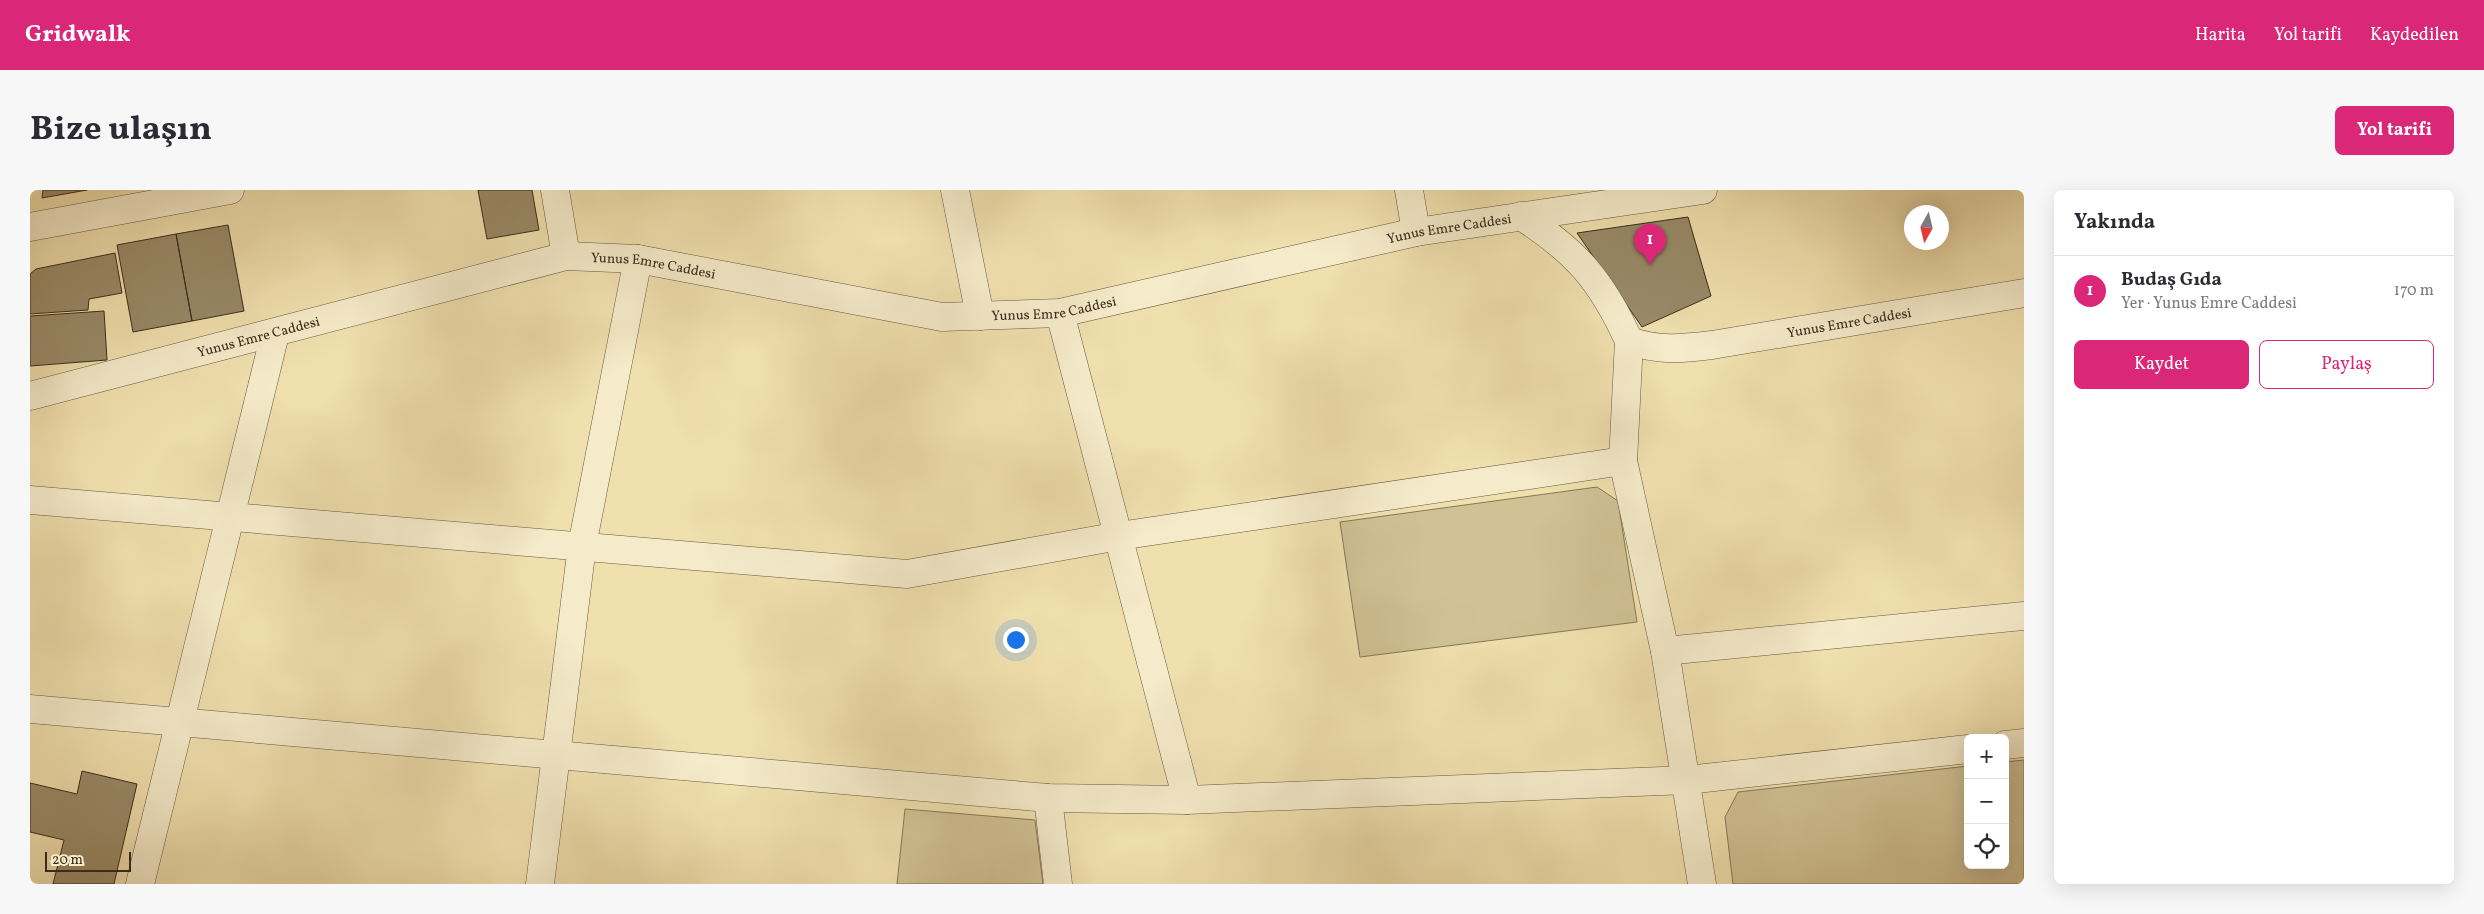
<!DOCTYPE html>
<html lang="tr">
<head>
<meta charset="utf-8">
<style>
	:root { --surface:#fff; --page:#f7f7f7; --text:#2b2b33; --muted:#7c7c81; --line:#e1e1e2; --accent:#db2777 }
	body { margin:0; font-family:Vollkorn,serif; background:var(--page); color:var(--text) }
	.controls { position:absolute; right:15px; bottom:15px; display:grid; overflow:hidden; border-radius:8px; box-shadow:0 5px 20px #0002 }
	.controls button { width:45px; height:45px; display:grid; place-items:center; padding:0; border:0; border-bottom:1px solid var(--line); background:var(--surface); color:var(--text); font:25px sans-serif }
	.compass { position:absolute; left:1874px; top:15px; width:45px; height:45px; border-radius:50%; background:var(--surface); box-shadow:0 5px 20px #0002; rotate:188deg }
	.scale { position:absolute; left:15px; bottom:12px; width:86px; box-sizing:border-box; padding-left:5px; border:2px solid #3b2d1c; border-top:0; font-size:14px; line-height:18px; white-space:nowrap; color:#3b2d1c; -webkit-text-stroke:4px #f5ebca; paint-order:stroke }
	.you { position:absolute; left:985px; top:449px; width:18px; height:18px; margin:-12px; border:4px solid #fff; border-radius:50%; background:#1a73e8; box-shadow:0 0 0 8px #1a73e833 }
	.badge { display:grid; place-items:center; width:32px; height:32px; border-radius:50%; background:var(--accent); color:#fff; font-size:16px; font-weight:700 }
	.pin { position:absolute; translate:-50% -41px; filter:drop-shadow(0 1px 2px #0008) }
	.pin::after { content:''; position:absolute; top:26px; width:18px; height:15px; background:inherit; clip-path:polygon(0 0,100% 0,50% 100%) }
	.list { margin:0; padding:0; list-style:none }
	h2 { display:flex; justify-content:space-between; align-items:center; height:65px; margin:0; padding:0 20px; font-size:21px }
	h2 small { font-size:16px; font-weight:400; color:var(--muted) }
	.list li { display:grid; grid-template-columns:32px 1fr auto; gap:15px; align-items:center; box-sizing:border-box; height:70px; padding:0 20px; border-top:1px solid var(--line) }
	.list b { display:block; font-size:19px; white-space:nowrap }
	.list p { margin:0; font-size:16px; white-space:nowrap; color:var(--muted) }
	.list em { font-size:16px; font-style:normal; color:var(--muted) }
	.actions { display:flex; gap:10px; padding:15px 20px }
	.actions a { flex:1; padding:11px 0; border:1px solid var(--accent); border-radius:8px; text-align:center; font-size:18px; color:var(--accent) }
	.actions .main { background:var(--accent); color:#fff }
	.icon { flex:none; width:28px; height:28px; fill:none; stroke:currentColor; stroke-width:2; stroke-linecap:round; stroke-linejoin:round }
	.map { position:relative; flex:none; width:1994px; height:694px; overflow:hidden; border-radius:8px }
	header { display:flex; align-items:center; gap:30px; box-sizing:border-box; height:70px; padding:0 25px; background:var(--accent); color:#fff }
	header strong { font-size:24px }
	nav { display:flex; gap:28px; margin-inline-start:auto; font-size:18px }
	.intro { display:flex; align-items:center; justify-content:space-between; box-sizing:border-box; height:120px; padding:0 30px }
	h1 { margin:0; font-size:35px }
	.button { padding:12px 22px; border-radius:8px; background:var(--accent); color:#fff; font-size:18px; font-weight:700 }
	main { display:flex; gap:30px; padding:0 30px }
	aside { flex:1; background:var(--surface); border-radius:8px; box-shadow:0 5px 20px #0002 }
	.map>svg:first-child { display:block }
</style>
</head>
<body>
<header>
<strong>Gridwalk</strong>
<nav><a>Harita</a><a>Yol tarifi</a><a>Kaydedilen</a></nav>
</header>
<div class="intro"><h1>Bize ulaşın</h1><a class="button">Yol tarifi</a></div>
<main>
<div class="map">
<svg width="1994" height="694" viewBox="0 0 1994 694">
	<rect width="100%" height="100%" fill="#f0e0ae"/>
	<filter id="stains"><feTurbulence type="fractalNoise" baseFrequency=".004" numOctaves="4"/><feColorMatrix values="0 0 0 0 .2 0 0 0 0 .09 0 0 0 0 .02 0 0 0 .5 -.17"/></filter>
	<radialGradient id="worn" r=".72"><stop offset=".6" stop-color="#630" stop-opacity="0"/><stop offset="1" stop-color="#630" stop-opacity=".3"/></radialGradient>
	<path fill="#d1c295" stroke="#867858" d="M1567,297l21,14 19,121 -277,35 -20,-135z
		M1994,570v124h-291l-8,-67 13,-25 230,-26v99h37v-103z
		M875,619l130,11 8,64h-146z"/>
	<path fill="#998a68" stroke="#3b2d1c" d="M13,0h44l-45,8z
		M448,0h54l7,40 -52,9z
		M1658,27l23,79 -69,31 -65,-94z
		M198,35l16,86 -52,10 -16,-87z
		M146,44l16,87 -59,11 -16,-87z
		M85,63l7,40 -33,6 -1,11 -58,4v-40l6,-5z
		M74,121l3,49 -77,6v-50z
		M52,581l55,13 -23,100h-61l11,-44 -34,-8v-49l47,11z"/>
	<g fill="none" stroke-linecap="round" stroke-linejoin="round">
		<defs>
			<g id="minor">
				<path d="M525,0l11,66"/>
				<path d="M925,0l25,126"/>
				<path d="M1379,0l7,42"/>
				<path id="s1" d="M1491,26c55,35 81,65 108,125 32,10 50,8 83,4l312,-52"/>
				<path d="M0,37l200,-37"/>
				<path d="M1030,123l127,487"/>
				<path d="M1599,151l-6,120 42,190 37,233"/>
				<path id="s2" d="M0,206l536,-140 72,3 304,58 118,-4 356,-81 287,-42"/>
				<path d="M0,310l877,74 212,-38 504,-75"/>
				<path d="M1635,461l359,-35"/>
				<path d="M0,519l1018,89 139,2 500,-20 281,-31"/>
				<path d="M1975,555l19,-2"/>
				<path d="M1018,608l10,86"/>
				<path d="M110,694l135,-550"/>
				<path d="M510,694l42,-338 56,-287"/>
			</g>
		</defs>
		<use href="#minor" stroke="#685a40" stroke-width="29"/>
		<use href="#minor" stroke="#f5ebca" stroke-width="28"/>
	</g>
	<g text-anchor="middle" stroke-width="4" stroke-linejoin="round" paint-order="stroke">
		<g font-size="14" fill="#3b2d1c" stroke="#f5ebca">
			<text dy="5" stroke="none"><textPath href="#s2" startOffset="1452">Yunus Emre Caddesi</textPath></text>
			<text dy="5" stroke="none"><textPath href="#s2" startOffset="642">Yunus Emre Caddesi</textPath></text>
			<text dy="5" stroke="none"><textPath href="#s2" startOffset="1048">Yunus Emre Caddesi</textPath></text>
			<text dy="5" stroke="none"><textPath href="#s1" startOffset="391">Yunus Emre Caddesi</textPath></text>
			<text dy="5" stroke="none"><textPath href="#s2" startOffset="236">Yunus Emre Caddesi</textPath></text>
		</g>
	</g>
	<rect width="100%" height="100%" filter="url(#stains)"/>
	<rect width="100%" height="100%" fill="url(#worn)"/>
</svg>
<div class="controls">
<button>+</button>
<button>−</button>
<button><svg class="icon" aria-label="locate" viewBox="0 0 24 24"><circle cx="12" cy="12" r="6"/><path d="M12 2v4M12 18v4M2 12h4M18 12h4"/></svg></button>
</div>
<svg class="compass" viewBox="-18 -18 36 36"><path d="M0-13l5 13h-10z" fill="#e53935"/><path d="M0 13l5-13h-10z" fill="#7c7c81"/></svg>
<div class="scale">20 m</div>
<div class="you"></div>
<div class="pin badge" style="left:1620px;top:75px">1</div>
</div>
<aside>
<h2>Yakında<small></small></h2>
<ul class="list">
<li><span class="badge">1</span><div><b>Budaş Gıda</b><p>Yer · Yunus Emre Caddesi</p></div><em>170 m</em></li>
</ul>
<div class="actions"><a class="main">Kaydet</a><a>Paylaş</a></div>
</aside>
</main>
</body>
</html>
